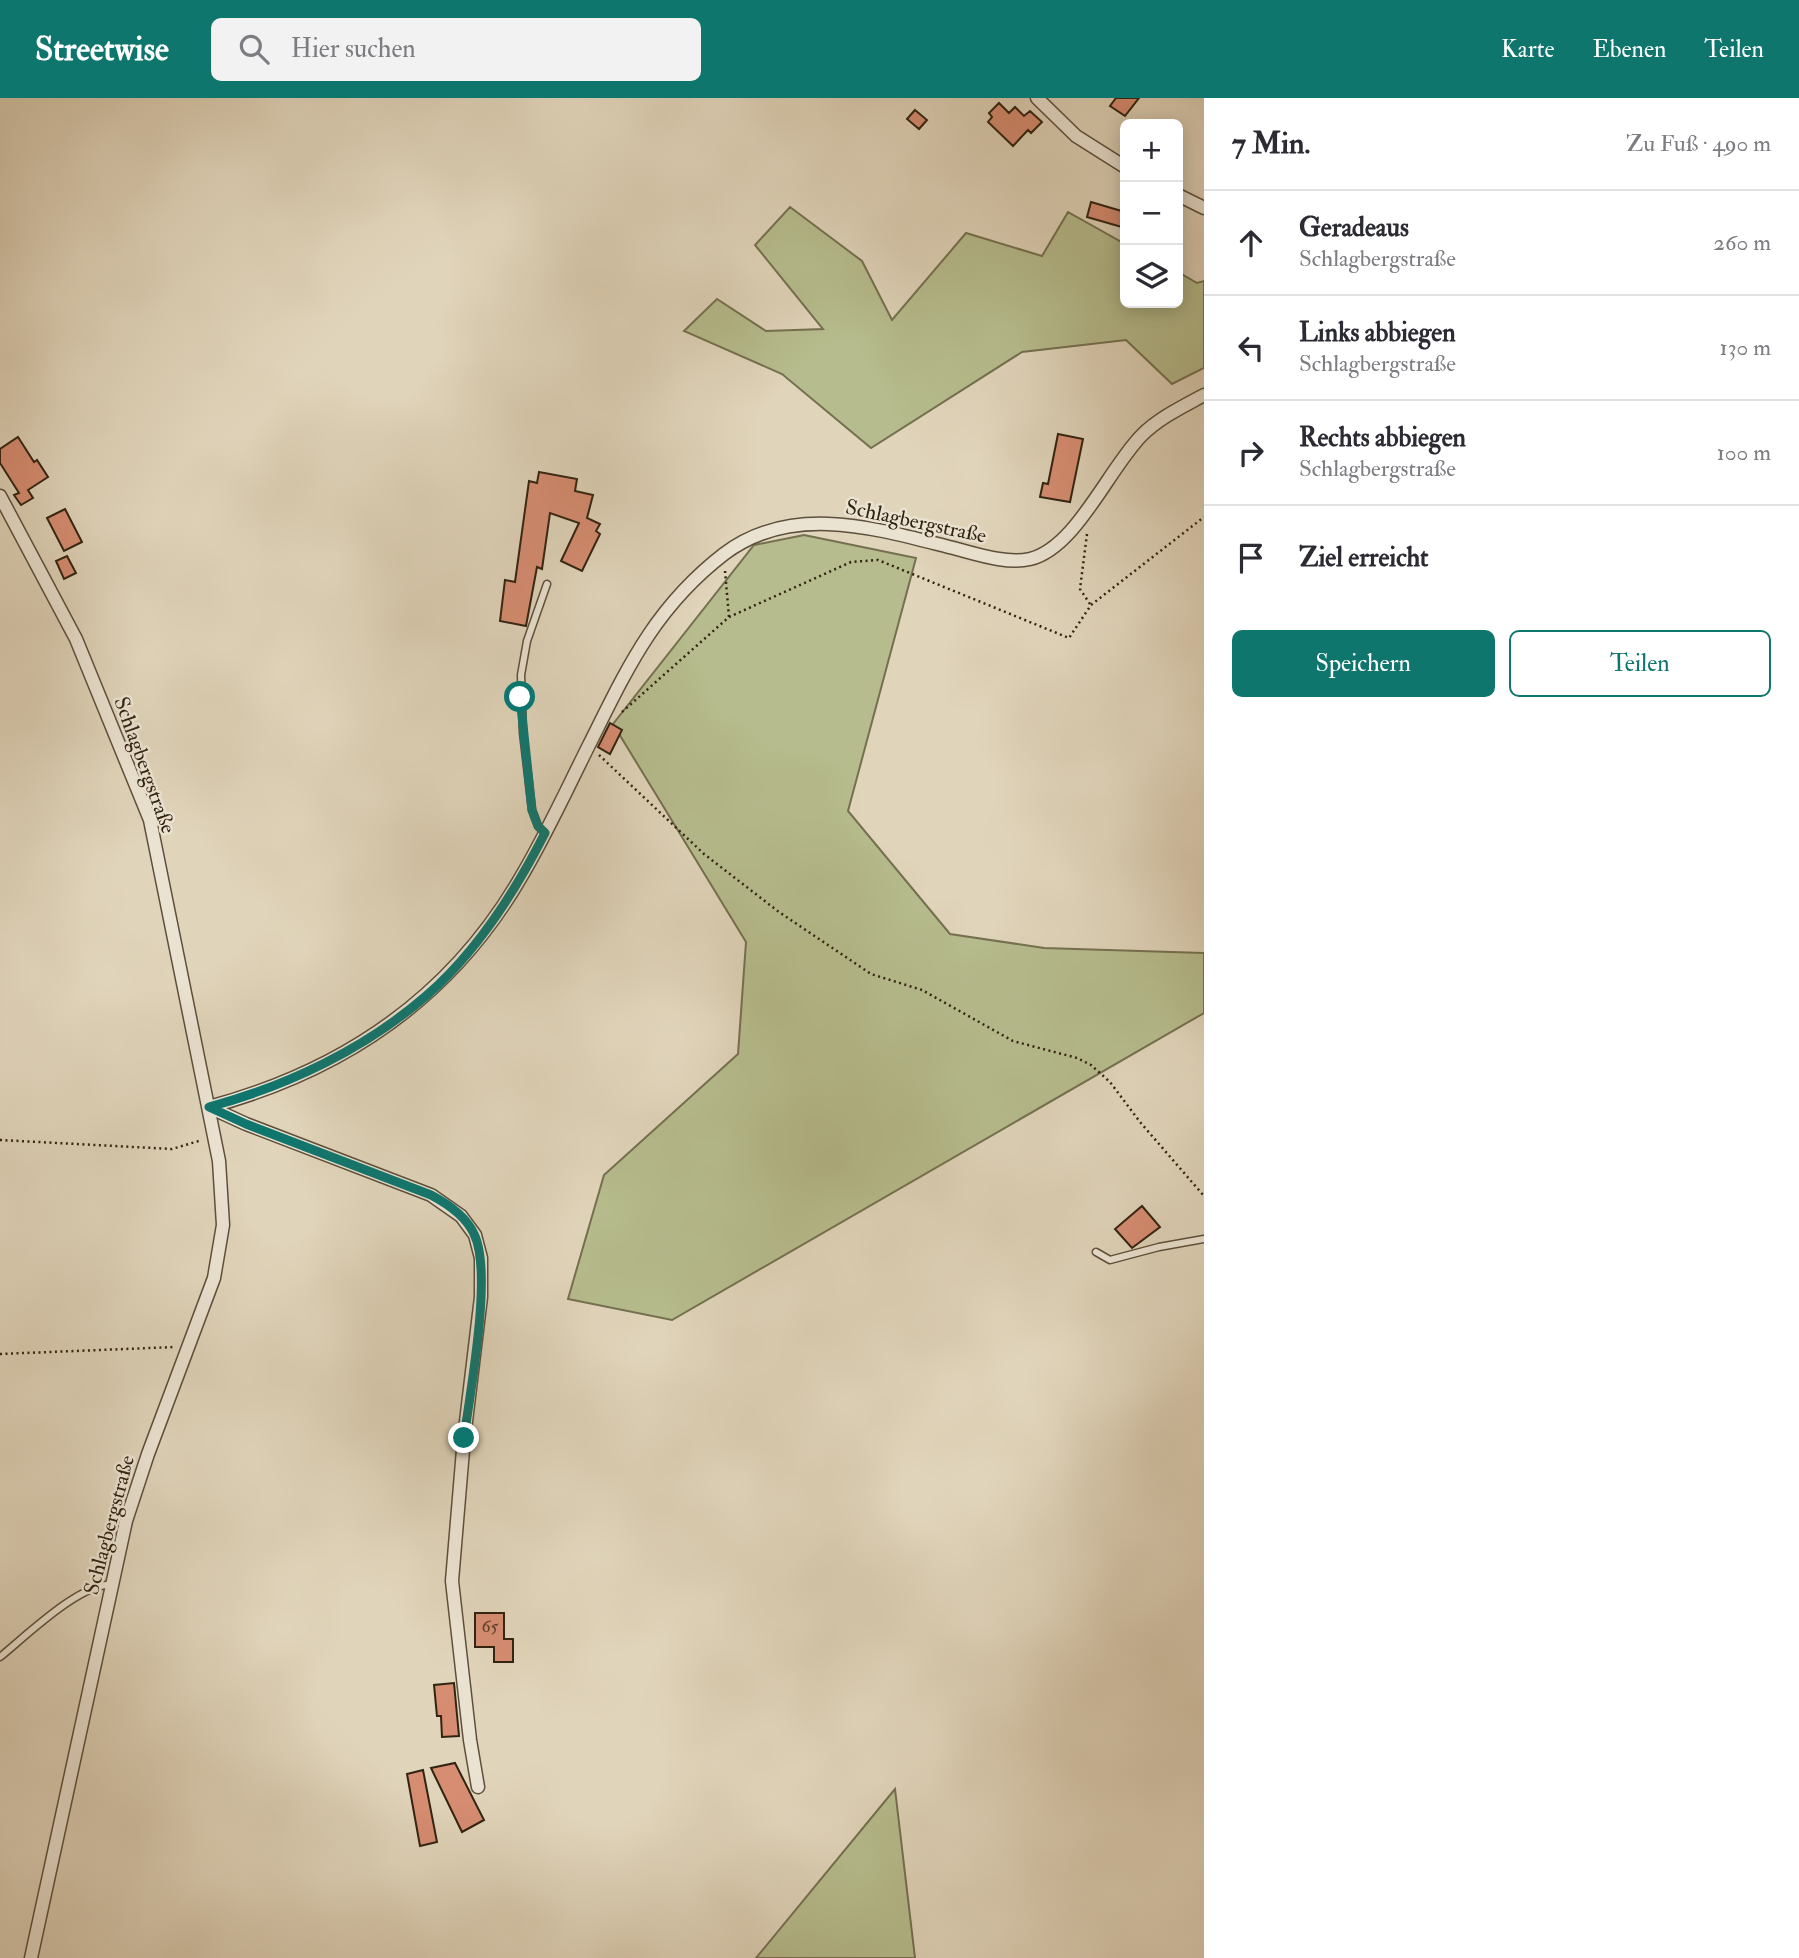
<!DOCTYPE html>
<html lang="de">
<head>
<meta charset="utf-8">
<style>
	:root { --surface:#fff; --page:#f2f2f3; --text:#2b2b33; --muted:#7c7c81; --line:#e1e1e2; --accent:#0f766e }
	body { margin:0; font-family:"IM FELL Double Pica",serif; background:var(--page); color:var(--text) }
	.controls { position:absolute; right:21px; top:21px; display:grid; overflow:hidden; border-radius:10px; box-shadow:0 4px 18px #0003 }
	.controls button { width:63px; height:63px; display:grid; place-items:center; padding:0; border:0; border-bottom:2px solid var(--line); background:var(--surface); color:var(--text); font:35px sans-serif }
	.stop { position:absolute; width:21px; height:21px; margin:-16px; border:5px solid #0f766e; border-radius:50%; background:#fff }
	.stop.end { background:#0f766e; border-color:#fff; box-shadow:0 2px 7px #0008 }
	.list { margin:0; padding:0; list-style:none }
	h2 { display:flex; justify-content:space-between; align-items:center; height:91px; margin:0; padding:0 28px; font-size:30px }
	h2 small { font-size:23px; font-weight:400; color:var(--muted) }
	.list li { display:grid; grid-template-columns:46px 1fr auto; gap:21px; align-items:center; box-sizing:border-box; height:105px; padding:0 28px; border-top:2px solid var(--line) }
	.list b { display:block; font-size:26px; white-space:nowrap }
	.list p { margin:0; font-size:23px; white-space:nowrap; color:var(--muted) }
	.list em { font-size:23px; font-style:normal; color:var(--muted) }
	.actions { display:flex; gap:14px; padding:21px 28px }
	.actions a { flex:1; padding:16px 0; border:2px solid var(--accent); border-radius:10px; text-align:center; font-size:24px; color:var(--accent) }
	.actions .main { background:var(--accent); color:#fff }
	.icon { flex:none; width:38px; height:38px; fill:none; stroke:currentColor; stroke-width:2; stroke-linecap:round; stroke-linejoin:round }
	.map { position:relative; flex:none; width:1204px; height:1860px; overflow:hidden }
	header { display:flex; align-items:center; gap:42px; box-sizing:border-box; height:98px; padding:0 35px; background:var(--accent); color:#fff }
	header strong { font-size:33px }
	nav { display:flex; gap:38px; margin-inline-start:auto; font-size:24px }
	.search { width:490px; height:63px; background:var(--page); display:flex; align-items:center; gap:18px; box-sizing:border-box; padding:0 24px; border-radius:10px; color:var(--muted); font-size:26px }
	main { display:flex }
	aside { flex:1; background:var(--surface) }
	.map>svg:first-child { display:block }
</style>
</head>
<body>
<header>
<strong>Streetwise</strong>
<div class="search"><svg class="icon" aria-label="search" viewBox="0 0 24 24"><circle cx="10" cy="10" r="6"/><path d="M15 15l6 6"/></svg>Hier suchen</div>
<nav><a>Karte</a><a>Ebenen</a><a>Teilen</a></nav>
</header>
<main>
<div class="map">
<svg width="1204" height="1860" viewBox="0 0 1204 1860">
	<rect width="100%" height="100%" fill="#e0d4ba"/>
	<filter id="stains"><feTurbulence type="fractalNoise" baseFrequency=".00286" numOctaves="4"/><feColorMatrix values="0 0 0 0 .2 0 0 0 0 .09 0 0 0 0 .02 0 0 0 .5 -.17"/></filter>
	<radialGradient id="worn" r=".72"><stop offset=".6" stop-color="#630" stop-opacity="0"/><stop offset="1" stop-color="#630" stop-opacity=".3"/></radialGradient>
	<path fill="#b6bc8d" stroke="#74704f" stroke-width="2" d="M790,109l72,54 30,59 74,-87 76,23 26,-44 57,32v59h53v-31l19,11 7,-2v87l-32,16 -46,-44 -104,12 -151,96 -89,-74 -98,-43 33,-32 49,32 57,-2 -68,-84z
		M804,437l112,23 -68,253 102,123 94,14 160,5v60l-532,307 -104,-21 36,-124 134,-121 8,-112 -133,-218 141,-179z
		M895,1691l20,169h-159z"/>
	<path fill="#d78d72" stroke="#312311" stroke-width="2" d="M1116,0h23l-14,18 -15,-10z
		M999,5l10,10 6,-6 9,9 6,-5 12,11 -11,11 -3,-3 -15,16 -25,-24 4,-5 -3,-4z
		M915,12l12,10 -8,9 -12,-10z
		M1091,104l34,10v16l-38,-11z
		M1058,336l25,5 -13,63 -30,-5 3,-14 5,1z
		M18,339l16,25 3,-2 11,17 -20,13 5,8 -12,7 -7,-10 5,-2 -19,-30v-14z
		M539,374l38,7 -2,12 18,4 -6,23 13,6 -4,7 4,3 -18,37 -21,-10 18,-38 -29,-10 -8,56 -5,-2 -11,59 -26,-5 5,-41 10,2 14,-101 8,2z
		M65,411l17,33 -18,9 -17,-33z
		M67,458l9,17 -12,6 -8,-18z
		M610,625l12,7 -12,24 -12,-7z
		M1142,1108l18,21 -28,21 -17,-19z
		M475,1515h29v26h9v23h-19v-15h-19z
		M454,1585l5,53 -17,1 -1,-21h-4l-3,-31z
		M455,1665l29,57 -22,12 -31,-64z
		M423,1672l14,72 -17,4 -13,-72z"/>
	<g fill="none" stroke-linecap="round" stroke-linejoin="round">
		<defs>
			<path id="service" d="M545,735l-7,-7 -6,-16 -9,-77 -2,-58 6,-34 20,-57
				M1096,1154l14,8 49,-13 45,-8
				M0,1559c25,-20 82,-76 113,-72"/>
			<path id="minor" d="M1037,0l39,38 49,31
				M1178,97l26,13
				M0,398l76,143 74,181 69,341 4,64 -9,53 -66,176 -22,67 -95,437
				M209,1009c134,-36 242,-109 312,-230 25,-42 46,-88 68,-132 38,-76 65,-137 135,-191 70,-53 157,-24 233,-5 23,6 50,15 73,10 46,-11 79,-91 112,-124 17,-17 40,-28 62,-40
				M209,1009l37,17 185,71 30,21 14,19 6,23v39l-17,141 -12,143 18,159 8,47"/>
		</defs>
		<use href="#service" stroke="#5d4f3b" stroke-width="9"/>
		<use href="#minor" stroke="#5d4f3b" stroke-width="15"/>
		<path stroke="#312311" stroke-width="2.5" stroke-dasharray="2 3.5" stroke-linecap="butt" d="M1087,436l-7,55 10,15
			M725,473l4,46
			M622,614l107,-95 122,-55 27,-2 191,78 22,-33 113,-88
			M599,657l105,99 75,58 92,62 51,16 91,51 64,17 14,7 19,17 30,40 64,74
			M0,1042l172,9 30,-9
			M0,1256l175,-7"/>
		<use href="#service" stroke="#ebe3d2" stroke-width="6"/>
		<use href="#minor" stroke="#ebe3d2" stroke-width="12"/>
	</g>
	<g fill="none" stroke-linecap="round" stroke-linejoin="round">
		<path stroke="#0f766e" stroke-width="9" d="M464,1340c6,-46 29,-166 10,-204 -8,-18 -26,-30 -43,-39l-185,-71 -37,-17c78,-21 156,-58 217,-111 51,-44 89,-104 119,-163l-7,-7 -6,-16 -12,-113"/>
	</g>
	<g text-anchor="middle" stroke-width="5" stroke-linejoin="round" paint-order="stroke">
		<g font-size="18" fill="#5a3e29">
			<text x="490" y="1534">65</text>
		</g>
		<g font-size="21" fill="#312311" stroke="#ebe3d2">
			<text transform="translate(916 423) rotate(12)" y="7">Schlagbergstraße</text>
			<text transform="translate(145 667) rotate(70)" y="7">Schlagbergstraße</text>
			<text transform="translate(109 1427) rotate(-75)" y="7">Schlagbergstraße</text>
		</g>
	</g>
	<rect width="100%" height="100%" filter="url(#stains)"/>
	<rect width="100%" height="100%" fill="url(#worn)"/>
</svg>
<div class="controls">
<button>+</button>
<button>−</button>
<button><svg class="icon" aria-label="layers" viewBox="0 0 24 24"><path d="M12 4l9 5-9 5-9-5zM3 14l9 5 9-5"/></svg></button>
</div>
<div class="stop" style="left:520px;top:599px"></div>
<div class="stop end" style="left:464px;top:1340px"></div>
</div>
<aside>
<h2>7 Min.<small>Zu Fuß · 490 m</small></h2>
<ul class="list">
<li><svg class="icon" aria-label="ahead" viewBox="0 0 24 24"><path d="M12 20V5M6 11l6-6 6 6"/></svg><div><b>Geradeaus</b><p>Schlagbergstraße</p></div><em>260 m</em></li>
<li><svg class="icon" aria-label="left" viewBox="0 0 24 24"><path d="M17 20v-9H6M10 6l-5 5 5 5"/></svg><div><b>Links abbiegen</b><p>Schlagbergstraße</p></div><em>130 m</em></li>
<li><svg class="icon" aria-label="right" viewBox="0 0 24 24"><path d="M7 20v-9h11M14 6l5 5-5 5"/></svg><div><b>Rechts abbiegen</b><p>Schlagbergstraße</p></div><em>100 m</em></li>
<li><svg class="icon" aria-label="arrive" viewBox="0 0 24 24"><path d="M6 21V4h12l-3 4 3 4H6"/></svg><div><b>Ziel erreicht</b></div></li>
</ul>
<div class="actions"><a class="main">Speichern</a><a>Teilen</a></div>
</aside>
</main>
</body>
</html>
